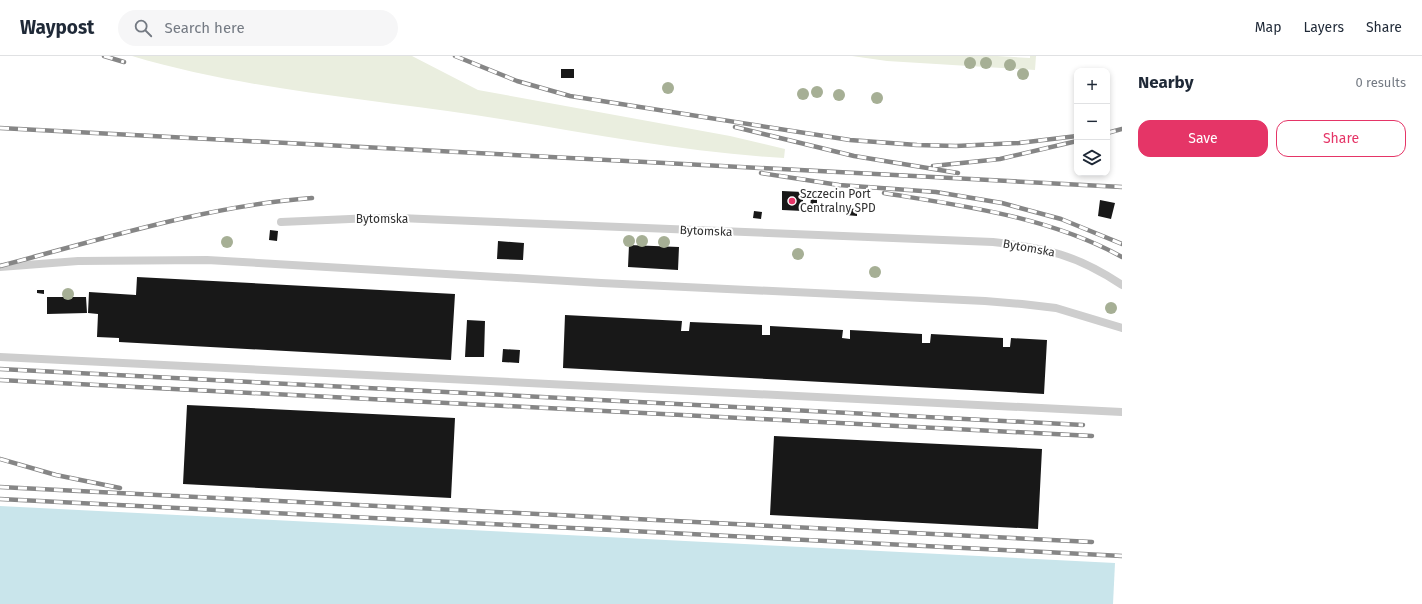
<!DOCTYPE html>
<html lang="en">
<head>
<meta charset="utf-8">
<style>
	:root { --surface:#fff; --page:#f6f6f7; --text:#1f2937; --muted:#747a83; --line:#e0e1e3; --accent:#e53567 }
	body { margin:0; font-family:"Fira Sans",sans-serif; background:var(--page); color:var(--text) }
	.controls { position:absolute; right:12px; top:12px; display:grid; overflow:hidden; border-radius:8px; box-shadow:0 2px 6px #0003 }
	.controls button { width:36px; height:36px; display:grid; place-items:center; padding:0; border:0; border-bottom:1px solid var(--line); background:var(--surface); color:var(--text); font:20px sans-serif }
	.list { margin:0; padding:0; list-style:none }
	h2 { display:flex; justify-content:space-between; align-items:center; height:52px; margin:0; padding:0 16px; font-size:17px }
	h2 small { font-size:13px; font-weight:400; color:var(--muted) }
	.actions { display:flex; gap:8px; padding:12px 16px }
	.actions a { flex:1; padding:9px 0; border:1px solid var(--accent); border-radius:12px; text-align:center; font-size:14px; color:var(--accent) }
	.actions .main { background:var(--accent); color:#fff }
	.icon { flex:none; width:22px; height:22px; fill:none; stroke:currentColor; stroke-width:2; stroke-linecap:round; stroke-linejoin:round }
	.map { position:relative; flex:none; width:1122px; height:548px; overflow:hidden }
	header { display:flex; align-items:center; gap:24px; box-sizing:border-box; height:56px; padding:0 20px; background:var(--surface); border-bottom:1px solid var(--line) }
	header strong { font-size:19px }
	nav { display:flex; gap:22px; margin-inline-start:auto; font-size:14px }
	.search { width:280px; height:36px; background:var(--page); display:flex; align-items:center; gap:10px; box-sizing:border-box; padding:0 14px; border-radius:22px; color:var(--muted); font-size:15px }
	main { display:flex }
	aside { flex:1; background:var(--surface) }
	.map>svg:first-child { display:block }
</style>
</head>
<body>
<header>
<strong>Waypost</strong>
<div class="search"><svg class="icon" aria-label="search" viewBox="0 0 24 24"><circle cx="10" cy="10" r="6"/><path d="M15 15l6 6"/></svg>Search here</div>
<nav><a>Map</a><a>Layers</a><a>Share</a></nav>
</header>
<main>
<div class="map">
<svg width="1122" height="548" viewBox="0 0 1122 548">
	<rect width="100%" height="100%" fill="#fff"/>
	<path fill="#eaeedf" d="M132,0h280l66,34 252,46 55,13 -1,9c-104,-6 -206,-27 -309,-43 -114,-17 -232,-26 -343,-59z
		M852,0h145l33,2v-2h6l-1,14 -148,-9z"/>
	<path fill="#c9e5eb" d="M0,450l1115,57 -2,41h-1113z"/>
	<path fill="#181818" d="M561,13h13v9h-13z
		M782,135l21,1v19l-21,-1z
		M811,142l6,1v9l-7,-1z
		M1100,144l15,3 -4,16 -13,-3z
		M845,152l12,1v7l-12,-1z
		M754,155l8,1 -1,7 -8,-1z
		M270,174l8,1 -1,10 -8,-1z
		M498,185l26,2 -1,17 -26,-1z
		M629,189l50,2 -1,23 -50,-3z
		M137,221l318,17 -4,66 -332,-18v-4l-22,-1 1,-23 -10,-1 1,-21 47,3z
		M37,234h7v4l-7,-1z
		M47,241h39l1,16 -40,1z
		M565,259l117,6 -1,10h8l1,-9 72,3v10h8v-9l73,4 -1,8 8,1v-9l72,4v9h8l1,-9 72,4v9h7l1,-9 36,2 -3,54 -481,-26z
		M467,264l18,1 -1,36h-19z
		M503,293l17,1 -1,13 -17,-1z
		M187,349l268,13 -4,80 -268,-14z
		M774,380l268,13 -4,80 -268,-14z"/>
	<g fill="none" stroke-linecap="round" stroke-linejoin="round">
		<path stroke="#cecece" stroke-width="8" d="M281,166l92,-4h26l594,24c53,6 84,13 129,43
			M0,211l78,-6 129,-1 394,23 384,18 37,3 34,4 66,20
			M0,301l1122,55"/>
		<defs>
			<path id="rail" d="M104,0l20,6
				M455,0l62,25 53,15 280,44 67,5 39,1 63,-3 58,-7
				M735,71l119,29 104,17
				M0,72l1122,59
				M1107,77l15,-4
				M933,110l67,-7 77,-18
				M761,117l78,12 97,7 66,11 59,16 61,25
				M884,137c80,13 166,24 238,64
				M0,210c103,-27 206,-60 312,-68
				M0,313l1083,56
				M0,324l1092,56
				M0,403l56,16 64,13
				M0,431l1092,55
				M0,443l1122,57"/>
		</defs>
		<use href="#rail" stroke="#868686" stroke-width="4.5"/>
		<use href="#rail" stroke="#fff" stroke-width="3" stroke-dasharray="9" stroke-linecap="butt"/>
	</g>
	<g fill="#a6af95">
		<circle cx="970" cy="7" r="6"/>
		<circle cx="986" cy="7" r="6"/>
		<circle cx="1010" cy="9" r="6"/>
		<circle cx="1023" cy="18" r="6"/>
		<circle cx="668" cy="32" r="6"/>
		<circle cx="817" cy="36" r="6"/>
		<circle cx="803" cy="38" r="6"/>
		<circle cx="839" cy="39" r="6"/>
		<circle cx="877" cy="42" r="6"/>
		<circle cx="629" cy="185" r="6"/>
		<circle cx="642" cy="185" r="6"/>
		<circle cx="227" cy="186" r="6"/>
		<circle cx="664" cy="186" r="6"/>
		<circle cx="798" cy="198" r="6"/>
		<circle cx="875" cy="216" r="6"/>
		<circle cx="68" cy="238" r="6"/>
		<circle cx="1111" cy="252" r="6"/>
	</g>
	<circle fill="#e53567" stroke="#fff" stroke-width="1.5" cx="792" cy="145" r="4"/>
	<g text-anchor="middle" stroke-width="4" stroke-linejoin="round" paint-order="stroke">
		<g font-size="12" fill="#313131" stroke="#fff" text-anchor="start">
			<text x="800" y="142">Szczecin Port<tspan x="800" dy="14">Centralny SPD</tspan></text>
		</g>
		<g font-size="12" fill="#313131" stroke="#fff">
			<text x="382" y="167">Bytomska</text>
			<text transform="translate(706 175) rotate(2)" y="4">Bytomska</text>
			<text transform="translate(1029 192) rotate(10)" y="4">Bytomska</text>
		</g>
	</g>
</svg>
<div class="controls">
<button>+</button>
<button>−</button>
<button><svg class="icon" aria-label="layers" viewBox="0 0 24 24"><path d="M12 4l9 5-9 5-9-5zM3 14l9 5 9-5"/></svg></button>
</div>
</div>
<aside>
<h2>Nearby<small>0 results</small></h2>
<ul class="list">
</ul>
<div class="actions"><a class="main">Save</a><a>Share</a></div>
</aside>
</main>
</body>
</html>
